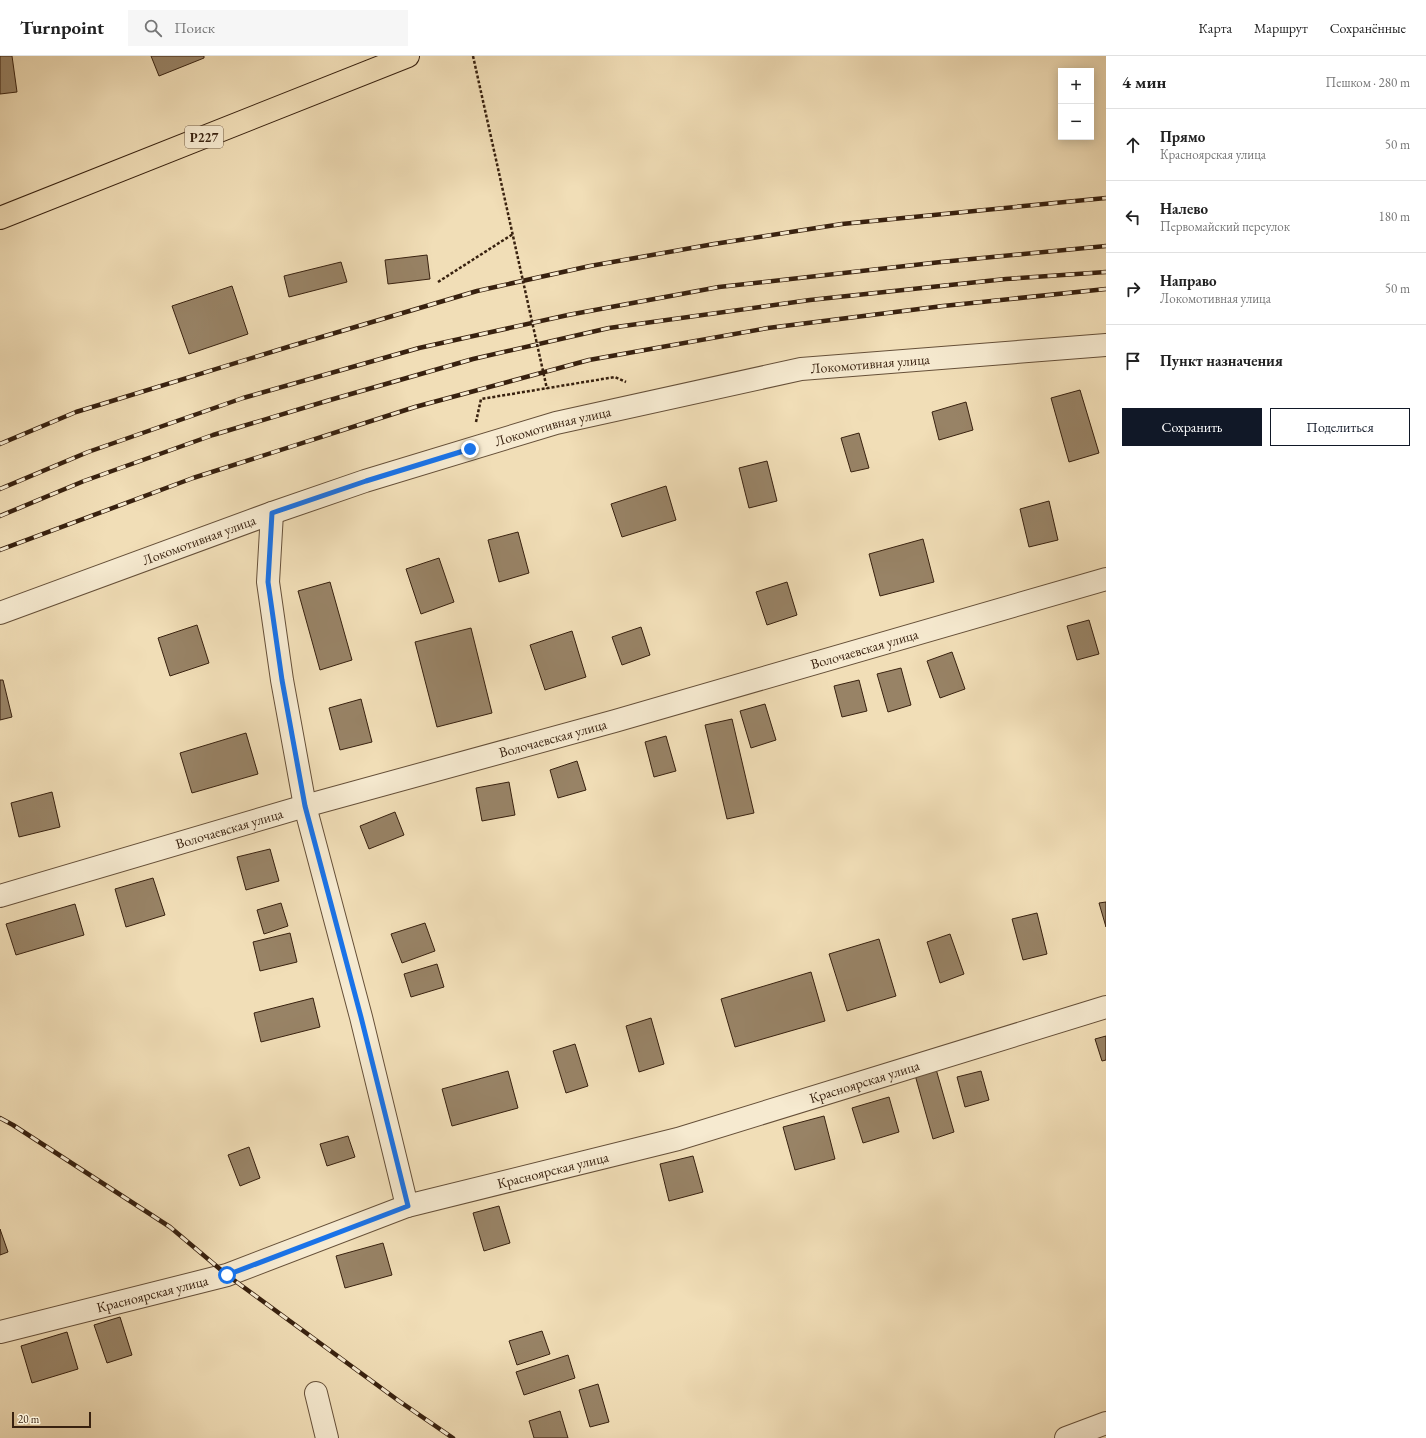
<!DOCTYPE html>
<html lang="ru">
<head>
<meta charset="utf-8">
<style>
	:root { --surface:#fff; --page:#f6f6f6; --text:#222; --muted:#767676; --line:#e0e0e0; --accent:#111827 }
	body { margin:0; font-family:"EB Garamond",serif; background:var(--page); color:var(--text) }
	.controls { position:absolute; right:12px; top:12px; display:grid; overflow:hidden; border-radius:0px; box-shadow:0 2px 10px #0003 }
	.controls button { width:36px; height:36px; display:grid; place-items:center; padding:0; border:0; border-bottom:1px solid var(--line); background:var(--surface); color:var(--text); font:20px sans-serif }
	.scale { position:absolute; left:12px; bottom:10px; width:79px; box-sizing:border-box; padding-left:4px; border:2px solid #38210f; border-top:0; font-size:11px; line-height:14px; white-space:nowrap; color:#38210f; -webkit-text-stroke:3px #f6ead0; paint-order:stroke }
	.stop { position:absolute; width:12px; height:12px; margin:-9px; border:3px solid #1a73e8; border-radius:50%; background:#fff }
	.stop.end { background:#1a73e8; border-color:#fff; box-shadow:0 1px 4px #0008 }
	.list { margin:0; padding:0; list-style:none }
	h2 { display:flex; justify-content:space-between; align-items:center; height:52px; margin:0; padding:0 16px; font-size:17px }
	h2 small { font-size:13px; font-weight:400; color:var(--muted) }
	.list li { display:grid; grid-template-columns:26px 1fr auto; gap:12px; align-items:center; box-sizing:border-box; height:72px; padding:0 16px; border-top:1px solid var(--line) }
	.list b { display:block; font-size:15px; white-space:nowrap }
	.list p { margin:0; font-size:13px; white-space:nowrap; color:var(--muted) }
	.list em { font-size:13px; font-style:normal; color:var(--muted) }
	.actions { display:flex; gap:8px; padding:12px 16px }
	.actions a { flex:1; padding:9px 0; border:1px solid var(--accent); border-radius:0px; text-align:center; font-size:14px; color:var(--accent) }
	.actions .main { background:var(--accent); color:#fff }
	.icon { flex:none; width:22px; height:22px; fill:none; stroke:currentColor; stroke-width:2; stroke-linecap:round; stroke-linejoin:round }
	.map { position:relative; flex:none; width:1106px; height:1382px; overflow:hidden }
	header { display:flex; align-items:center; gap:24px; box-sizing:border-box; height:56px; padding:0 20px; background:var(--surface); border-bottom:1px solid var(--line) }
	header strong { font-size:19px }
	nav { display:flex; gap:22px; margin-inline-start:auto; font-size:14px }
	.search { width:280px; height:36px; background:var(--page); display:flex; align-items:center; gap:10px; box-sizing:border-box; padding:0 14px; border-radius:0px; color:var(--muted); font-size:15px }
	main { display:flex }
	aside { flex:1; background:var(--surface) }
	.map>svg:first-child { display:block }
</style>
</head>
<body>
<header>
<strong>Turnpoint</strong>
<div class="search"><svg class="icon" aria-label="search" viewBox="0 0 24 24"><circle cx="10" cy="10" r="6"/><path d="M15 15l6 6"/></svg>Поиск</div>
<nav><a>Карта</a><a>Маршрут</a><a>Сохранённые</a></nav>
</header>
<main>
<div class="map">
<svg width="1106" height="1382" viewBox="0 0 1106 1382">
	<rect width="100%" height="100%" fill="#f1deb7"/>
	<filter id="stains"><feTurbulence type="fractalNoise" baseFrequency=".005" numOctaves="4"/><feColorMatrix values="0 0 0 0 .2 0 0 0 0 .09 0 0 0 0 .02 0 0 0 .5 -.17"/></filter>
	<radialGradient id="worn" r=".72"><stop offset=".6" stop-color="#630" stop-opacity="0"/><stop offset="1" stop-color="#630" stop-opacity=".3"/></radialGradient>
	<path fill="#988366" stroke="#38210f" d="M0,0h12l5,36 -17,2z
		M151,0h53v2l-45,18z
		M427,199l3,24 -42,5 -3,-24z
		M341,206l6,20 -58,15 -5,-21z
		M232,230l16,48 -59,20 -17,-48z
		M1080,334l19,63 -30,9 -18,-64z
		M966,346l7,28 -34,10 -7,-28z
		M859,377l10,35 -18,4 -10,-34z
		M767,405l10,40 -28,7 -10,-40z
		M666,430l10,34 -54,17 -11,-33z
		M1049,445l9,39 -29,7 -9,-38z
		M518,476l11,41 -30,9 -11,-42z
		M923,483l11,43 -54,14 -11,-42z
		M439,502l15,44 -33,12 -15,-45z
		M330,526l22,78 -32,10 -22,-79z
		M787,526l10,33 -30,10 -11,-33z
		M1089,564l10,34 -22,6 -10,-34z
		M197,569l12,38 -39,13 -12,-38z
		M641,571l9,28 -28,10 -10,-28z
		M471,572l21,85 -55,14 -22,-85z
		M572,575l14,46 -41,13 -15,-45z
		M952,596l13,37 -25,9 -13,-37z
		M901,612l10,37 -23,7 -11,-38z
		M0,624h3l9,37 -12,3z
		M859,624l8,31 -25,6 -8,-31z
		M361,643l11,43 -32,8 -11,-42z
		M765,648l11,36 -25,8 -11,-37z
		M732,663l22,94 -27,6 -22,-94z
		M246,677l12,41 -66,19 -12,-40z
		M666,680l10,35 -22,6 -9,-35z
		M577,705l9,29 -28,8 -8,-28z
		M509,726l6,33 -33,6 -6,-33z
		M52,736l8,35 -41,10 -8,-34z
		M395,756l9,23 -35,14 -9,-23z
		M270,793l9,32 -33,9 -9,-33z
		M153,822l12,37 -39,12 -11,-38z
		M1106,846v25l-7,-24z
		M281,847l7,23 -24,8 -7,-24z
		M75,848l9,31 -68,20 -10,-31z
		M1037,857l10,41 -24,6 -11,-41z
		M425,867l10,28 -33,12 -11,-29z
		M290,877l7,29 -37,9 -7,-29z
		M950,878l14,40 -24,9 -13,-41z
		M879,883l17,57 -49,15 -18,-57z
		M437,908l7,23 -33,10 -7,-23z
		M811,916l14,49 -90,26 -14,-48z
		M313,942l7,29 -59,15 -7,-29z
		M651,962l13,46 -25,8 -13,-46z
		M1106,980v24l-4,1 -7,-22z
		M575,988l13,42 -22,7 -13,-42z
		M936,1013l18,63 -21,7 -18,-64z
		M508,1015l10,37 -66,18 -10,-37z
		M981,1015l8,29 -24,7 -8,-30z
		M889,1041l10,35 -36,11 -11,-35z
		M824,1060l11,43 -40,11 -12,-43z
		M348,1080l7,21 -28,9 -7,-22z
		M249,1091l11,31 -20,8 -12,-31z
		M693,1100l10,36 -34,9 -9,-37z
		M499,1150l11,37 -26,8 -11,-38z
		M0,1173l8,23 -8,3z
		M383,1187l9,32 -47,13 -9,-32z
		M120,1261l12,38 -25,8 -13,-38z
		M542,1275l8,23 -33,11 -8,-24z
		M67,1276l11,37 -46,14 -11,-37z
		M568,1299l7,23 -51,17 -8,-23z
		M598,1328l11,38 -19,5 -11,-37z
		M560,1355l8,27h-34l-5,-17z"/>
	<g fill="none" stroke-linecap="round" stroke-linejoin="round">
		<defs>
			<g id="minor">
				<path d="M272,457l-4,69 14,98 23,126 56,211 46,189"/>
				<path id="s1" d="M0,557l272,-100 93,-32 191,-58 245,-54 305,-24"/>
				<path id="s2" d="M0,840l305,-90 310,-85 491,-142"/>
				<path id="s3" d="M0,1276l227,-57 180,-69 271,-67 428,-132"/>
				<path d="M316,1337l11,45"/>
				<path d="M1066,1382l40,-15"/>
			</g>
			<path id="major" d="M0,162l408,-162"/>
		</defs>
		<use href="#minor" stroke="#665039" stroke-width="24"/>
		<use href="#major" stroke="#38210f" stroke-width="24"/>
		<path stroke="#38210f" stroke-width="2.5" stroke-dasharray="3 2" stroke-linecap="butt" d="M438,226l75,-48
			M476,366l5,-23 134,-22 11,5"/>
		<use href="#minor" stroke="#f6ead0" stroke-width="22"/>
		<use href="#major" stroke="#f1deb7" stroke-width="22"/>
		<defs>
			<path id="rail" d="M0,388l76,-32 215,-66 186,-55 113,-25 124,-22 128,-20 264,-26
				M0,433l88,-37 155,-54 176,-50 149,-33 151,-28 222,-25 165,-16
				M0,460l84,-35 129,-46 117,-35 143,-41 136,-31 201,-28 196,-21 100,-7
				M0,494l193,-72 222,-71 174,-47 179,-32 175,-22 163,-17
				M0,1062l13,7 157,102 57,48 172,126 54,37"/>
		</defs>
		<use href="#rail" stroke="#38210f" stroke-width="4.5"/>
		<use href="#rail" stroke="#f6ead0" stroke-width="3" stroke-dasharray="9" stroke-linecap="butt"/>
		<path stroke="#38210f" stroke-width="2.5" stroke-dasharray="3 2" stroke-linecap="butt" d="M473,0l74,333"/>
	</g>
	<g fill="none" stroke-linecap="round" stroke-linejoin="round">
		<path stroke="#1a73e8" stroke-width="5" d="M227,1219l181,-69 -47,-189 -56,-211 -23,-126 -14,-98 4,-69 94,-32 104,-32"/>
	</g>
	<g text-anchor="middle" stroke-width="4" stroke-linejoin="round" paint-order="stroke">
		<rect fill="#f6ead0" stroke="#715d49" stroke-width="1" x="185" y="70" width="38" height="22" rx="3"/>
		<g font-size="13" font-weight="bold" fill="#38210f">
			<text x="204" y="86">Р227</text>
		</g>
		<g font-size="14" fill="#38210f" stroke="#f6ead0">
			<text dy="5" stroke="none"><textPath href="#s1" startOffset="908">Локомотивная улица</textPath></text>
			<text dy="5" stroke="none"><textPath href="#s1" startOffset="584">Локомотивная улица</textPath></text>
			<text dy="5" stroke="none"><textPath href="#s1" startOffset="212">Локомотивная улица</textPath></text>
			<text dy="5" stroke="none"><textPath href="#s2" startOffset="899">Волочаевская улица</textPath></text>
			<text dy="5" stroke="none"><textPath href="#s2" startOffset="575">Волочаевская улица</textPath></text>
			<text dy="5" stroke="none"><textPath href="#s2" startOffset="239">Волочаевская улица</textPath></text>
			<text dy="5" stroke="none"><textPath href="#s3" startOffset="901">Красноярская улица</textPath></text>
			<text dy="5" stroke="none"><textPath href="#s3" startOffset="577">Красноярская улица</textPath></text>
			<text dy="5" stroke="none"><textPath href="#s3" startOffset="157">Красноярская улица</textPath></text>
		</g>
	</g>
	<rect width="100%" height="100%" filter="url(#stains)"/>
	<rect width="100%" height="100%" fill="url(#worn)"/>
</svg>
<div class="controls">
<button>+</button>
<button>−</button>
</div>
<div class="scale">20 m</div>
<div class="stop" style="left:227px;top:1219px"></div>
<div class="stop end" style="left:470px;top:393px"></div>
</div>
<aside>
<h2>4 мин<small>Пешком · 280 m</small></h2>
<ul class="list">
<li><svg class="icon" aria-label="ahead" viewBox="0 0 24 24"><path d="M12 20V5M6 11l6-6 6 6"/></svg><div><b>Прямо</b><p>Красноярская улица</p></div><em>50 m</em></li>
<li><svg class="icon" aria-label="left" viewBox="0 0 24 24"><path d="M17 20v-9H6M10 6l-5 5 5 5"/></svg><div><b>Налево</b><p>Первомайский переулок</p></div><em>180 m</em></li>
<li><svg class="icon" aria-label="right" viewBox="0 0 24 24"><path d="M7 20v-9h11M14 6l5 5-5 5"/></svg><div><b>Направо</b><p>Локомотивная улица</p></div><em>50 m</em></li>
<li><svg class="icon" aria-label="arrive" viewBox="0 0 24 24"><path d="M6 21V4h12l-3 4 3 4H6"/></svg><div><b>Пункт назначения</b></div></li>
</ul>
<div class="actions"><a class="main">Сохранить</a><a>Поделиться</a></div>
</aside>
</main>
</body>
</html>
